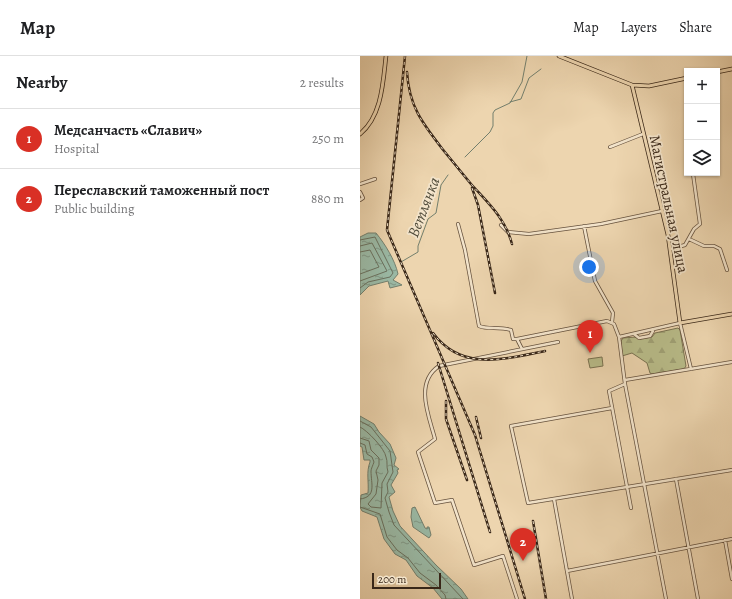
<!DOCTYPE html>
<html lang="en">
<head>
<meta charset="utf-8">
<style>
	:root { --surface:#fff; --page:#f2f2f2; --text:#202124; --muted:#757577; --line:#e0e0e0; --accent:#d93025 }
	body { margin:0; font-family:Alegreya,serif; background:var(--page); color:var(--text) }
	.controls { position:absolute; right:12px; top:12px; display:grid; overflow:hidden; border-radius:0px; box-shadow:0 1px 3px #0004 }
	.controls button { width:36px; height:36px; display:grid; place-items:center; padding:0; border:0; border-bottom:1px solid var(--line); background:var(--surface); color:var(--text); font:20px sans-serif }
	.scale { position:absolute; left:12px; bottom:10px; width:69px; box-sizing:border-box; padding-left:4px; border:2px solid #392718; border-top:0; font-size:11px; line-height:14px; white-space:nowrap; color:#392718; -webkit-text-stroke:3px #f3e4cb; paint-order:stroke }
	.you { position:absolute; left:229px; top:211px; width:14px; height:14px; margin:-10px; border:3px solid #fff; border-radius:50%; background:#1a73e8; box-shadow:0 0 0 6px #1a73e833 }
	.badge { display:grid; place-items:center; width:26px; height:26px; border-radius:50%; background:var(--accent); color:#fff; font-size:13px; font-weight:700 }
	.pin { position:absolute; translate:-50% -33px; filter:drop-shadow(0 1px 2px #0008) }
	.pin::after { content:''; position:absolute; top:21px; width:14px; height:12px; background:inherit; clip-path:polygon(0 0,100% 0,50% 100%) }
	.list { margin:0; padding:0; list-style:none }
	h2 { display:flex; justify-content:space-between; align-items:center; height:52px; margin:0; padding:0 16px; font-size:17px }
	h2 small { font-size:13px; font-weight:400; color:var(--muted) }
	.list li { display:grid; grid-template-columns:26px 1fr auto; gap:12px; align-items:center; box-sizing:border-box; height:60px; padding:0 16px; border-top:1px solid var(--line) }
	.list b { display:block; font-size:15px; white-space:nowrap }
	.list p { margin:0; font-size:13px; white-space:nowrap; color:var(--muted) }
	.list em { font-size:13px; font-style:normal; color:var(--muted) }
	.icon { flex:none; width:22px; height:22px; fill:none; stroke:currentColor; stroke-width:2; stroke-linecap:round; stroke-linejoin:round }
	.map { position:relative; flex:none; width:372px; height:543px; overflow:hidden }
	header { display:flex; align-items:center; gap:24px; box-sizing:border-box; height:56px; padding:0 20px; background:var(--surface); border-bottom:1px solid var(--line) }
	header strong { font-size:19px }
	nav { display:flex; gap:22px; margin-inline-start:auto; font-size:14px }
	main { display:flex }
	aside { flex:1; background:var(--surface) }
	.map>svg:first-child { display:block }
</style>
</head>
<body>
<header>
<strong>Map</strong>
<nav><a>Map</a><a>Layers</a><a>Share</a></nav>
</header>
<main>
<aside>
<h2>Nearby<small>2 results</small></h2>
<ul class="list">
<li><span class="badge">1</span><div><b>Медсанчасть «Славич»</b><p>Hospital</p></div><em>250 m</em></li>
<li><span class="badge">2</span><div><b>Переславский таможенный пост</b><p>Public building</p></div><em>880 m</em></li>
</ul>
</aside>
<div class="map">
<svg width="372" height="543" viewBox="0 0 372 543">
	<defs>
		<pattern id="forest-firs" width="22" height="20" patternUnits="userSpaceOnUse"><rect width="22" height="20" fill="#b9bd8a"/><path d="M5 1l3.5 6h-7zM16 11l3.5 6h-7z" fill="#a0a276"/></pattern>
		<pattern id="water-ripples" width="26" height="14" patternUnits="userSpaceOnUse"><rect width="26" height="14" fill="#9ab9a5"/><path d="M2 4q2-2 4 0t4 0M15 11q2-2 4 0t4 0" fill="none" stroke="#7f9685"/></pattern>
	</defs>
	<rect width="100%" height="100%" fill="#edd5af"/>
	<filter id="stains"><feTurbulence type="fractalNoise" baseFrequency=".005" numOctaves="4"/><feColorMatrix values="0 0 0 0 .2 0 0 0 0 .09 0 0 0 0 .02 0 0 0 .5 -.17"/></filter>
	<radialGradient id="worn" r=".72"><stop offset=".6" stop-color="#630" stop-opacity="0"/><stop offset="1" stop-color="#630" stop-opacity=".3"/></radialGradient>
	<path fill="url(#forest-firs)" stroke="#797251" d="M318,272l2,2 6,36 -2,3 -32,5 -2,-1 -3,-10 -15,-10 -10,3 -1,-15 2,-3 13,-1 3,2 13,-2 3,-4z
		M242,301l1,9 -13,2 -2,-9z"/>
	<path fill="url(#water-ripples)" stroke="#737f6d" d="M8,177h8c9,11 19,27 22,41l-5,6 9,5 -12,3 -2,-7 -19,5 -9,9v-58z
		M0,360l14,8 5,8 11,12 6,14 -2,7 5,4 -2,1 1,3 -7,12 4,7 -6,5 4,14 7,15 36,39 25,24 7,10h-26l-9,-11 -16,-12 -11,-16 -11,-6 -11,-15 -7,-22 -15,-6 -2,-4 1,-12 7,-2c1,-11 -2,-21 2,-31v-2h-6l-2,-13 -2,-1z
		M55,451l10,21 2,1v-2h2l2,8 -2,3 -16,-11 -2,-10 1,-9z"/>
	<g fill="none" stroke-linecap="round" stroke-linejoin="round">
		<path stroke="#6a705e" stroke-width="1" d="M0,184l15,-3 18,36 -3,4 -22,5 -8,6
			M0,190l12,-3 15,28 -27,10
			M0,196l10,-2 9,17 -19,7
			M0,365l11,6 19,24 3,21 -6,12 1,8 -3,6 4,14 5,13 69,74
			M0,371c7,3 25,22 26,30 2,5 0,9 2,15l-6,11 -1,25 -10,-1 -3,-3 8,-10 2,-14 -2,-9 3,-6v-7l-8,-8 -2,-9 -9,-3
			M0,387l5,2 2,9 5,3 2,5c-1,3 -3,7 -3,9 0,13 6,26 -11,28
			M0,451l20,7 7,23 10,13 11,8 12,15 16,12 9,10 1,4"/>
		<path stroke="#737f6d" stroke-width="1" d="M150,46l11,-3 8,-21 12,-9
			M105,101l25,-25 3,-6v-13l2,-3 15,-7 12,-21 5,-26
			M41,206l17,-10v-6l10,-27 8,-6 5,-28 7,-10"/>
		<defs>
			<path id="minor" d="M250,91l33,-13
				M0,128l15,-5
				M0,136l3,6 -3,2
				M98,168l7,26 14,76c9,4 20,0 32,4l2,9h4l5,10
				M141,169l7,7 21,2 72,-10 61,-13
				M224,170l11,55 18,32 -1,9
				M329,183l15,7h10l6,3 7,21
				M311,193l14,-4 9,-16 6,-5 -7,-50
				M274,278l5,4 11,-2 3,-5
				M259,281l61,-14 11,46
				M157,283l90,-18 7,3 5,13 6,47 -16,7 22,117
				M265,324l107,-18
				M265,328l41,215
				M252,352l-101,18 17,77 204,-33
				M316,423l22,120
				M194,443l18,100
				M365,484l7,39
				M207,515l165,-32
				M157,543l-14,-43 -29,9 -22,-65 -17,3 -17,-51 17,-13c-6,-23 -21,-56 4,-73l119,-24"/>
			<path id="major" d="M199,0l73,29 17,1 38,-8
				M357,16l15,-3
				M272,29l36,150 12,88 52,-9
				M0,78c22,-18 23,-52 26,-78"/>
		</defs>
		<use href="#minor" stroke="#66523e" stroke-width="4"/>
		<use href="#major" stroke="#392718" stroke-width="4.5"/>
		<use href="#minor" stroke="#f3e4cb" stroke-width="2.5"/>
		<use href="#major" stroke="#edd5af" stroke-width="3"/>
		<defs>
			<path id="rail" d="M45,0l-18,174 88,205 50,164
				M47,16c2,35 16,52 37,79 9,11 18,22 27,33 18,20 34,34 41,60
				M112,132l6,17 17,88
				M73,277c29,39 71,26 112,18
				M78,307l52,169
				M86,345v18l21,61
				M116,361l5,21
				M173,465l13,78"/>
		</defs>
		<use href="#rail" stroke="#392718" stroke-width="2.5"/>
		<use href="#rail" stroke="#f3e4cb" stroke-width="1" stroke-dasharray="3" stroke-linecap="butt"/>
	</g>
	<g text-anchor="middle" stroke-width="3.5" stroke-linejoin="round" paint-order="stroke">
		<g font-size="15" fill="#392718" stroke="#f3e4cb">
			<text transform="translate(309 148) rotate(78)" y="5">Магистральная улица</text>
		</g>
		<g font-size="16" font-style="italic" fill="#514c3b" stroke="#f3e4cb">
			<text transform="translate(63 151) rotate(-69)" y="6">Ветлянка</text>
		</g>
	</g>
	<rect width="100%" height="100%" filter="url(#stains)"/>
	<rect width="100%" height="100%" fill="url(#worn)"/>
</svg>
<div class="controls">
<button>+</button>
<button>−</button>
<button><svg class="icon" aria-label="layers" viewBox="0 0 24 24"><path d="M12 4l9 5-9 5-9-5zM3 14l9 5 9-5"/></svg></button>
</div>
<div class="scale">200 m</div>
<div class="you"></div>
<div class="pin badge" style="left:230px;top:297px">1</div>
<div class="pin badge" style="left:163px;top:505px">2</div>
</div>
</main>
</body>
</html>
